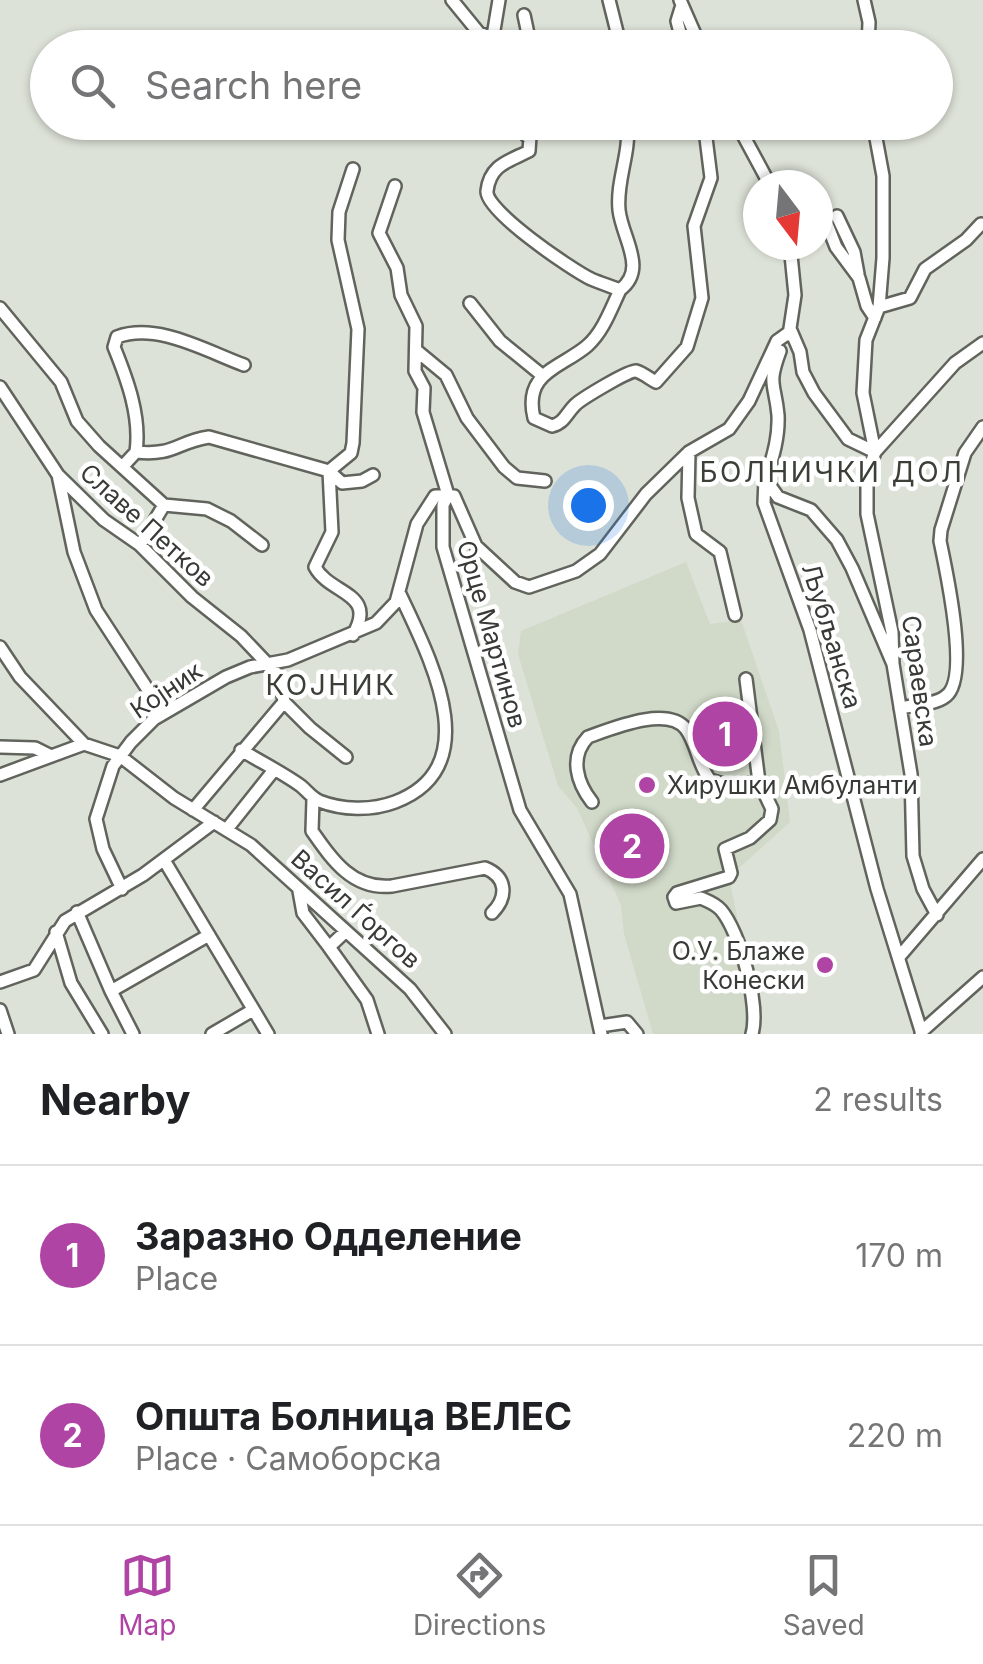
<!DOCTYPE html>
<html lang="en">
<head>
<meta charset="utf-8">
<style>
	:root { --surface:#fff; --page:#f2f2f2; --text:#202124; --muted:#757577; --line:#e0e0e0; --accent:#af44a5 }
	body { margin:0; font-family:Inter,sans-serif; background:var(--page); color:var(--text) }
	.compass { position:absolute; left:743px; top:170px; width:90px; height:90px; border-radius:50%; background:var(--surface); box-shadow:0 2px 8px #0004; rotate:164deg }
	.you { position:absolute; left:588px; top:505px; width:35px; height:35px; margin:-25px; border:8px solid #fff; border-radius:50%; background:#1a73e8; box-shadow:0 0 0 15px #1a73e833 }
	.badge { display:grid; place-items:center; width:65px; height:65px; border-radius:50%; background:var(--accent); color:#fff; font-size:32px; font-weight:700 }
	.pin { position:absolute; translate:-50% -50%; border:5px solid #fff; box-shadow:0 2px 10px #0006 }
	.list { margin:0; padding:0; list-style:none }
	h2 { display:flex; justify-content:space-between; align-items:center; height:130px; margin:0; padding:0 40px; font-size:42px }
	h2 small { font-size:32px; font-weight:400; color:var(--muted) }
	.list li { display:grid; grid-template-columns:65px 1fr auto; gap:30px; align-items:center; box-sizing:border-box; height:180px; padding:0 40px; border-top:2px solid var(--line) }
	.list b { display:block; font-size:38px; white-space:nowrap }
	.list p { margin:0; font-size:32px; white-space:nowrap; color:var(--muted) }
	.list em { font-size:32px; font-style:normal; color:var(--muted) }
	.icon { flex:none; width:55px; height:55px; fill:none; stroke:currentColor; stroke-width:2; stroke-linecap:round; stroke-linejoin:round }
	.map { position:relative; flex:none; width:983px; height:1034px; overflow:hidden }
	.search { position:absolute; background:var(--surface); box-shadow:0 2px 8px #0004; left:30px; right:30px; top:30px; height:110px; display:flex; align-items:center; gap:25px; box-sizing:border-box; padding:0 35px; border-radius:55px; color:var(--muted); font-size:38px }
	.sheet { height:490px; background:var(--surface) }
	nav { display:flex; justify-content:space-around; align-items:center; box-sizing:border-box; height:140px; border-top:2px solid var(--line); background:var(--surface); font-size:28px; color:var(--muted) }
	nav a { display:grid; justify-items:center; gap:5px }
	nav .on { color:var(--accent) }
	.map>svg:first-child { display:block }
</style>
</head>
<body>
<div class="map">
<svg width="983" height="1034" viewBox="0 0 983 1034">
	<rect width="100%" height="100%" fill="#dde2d8"/>
	<path fill="#d1dac9" d="M686,562l24,62 31,-4 38,111 11,91 -61,55 22,109v48h-98l-29,-100 -3,-29 -44,-97 -19,-22 -40,-132 3,-23z"/>
	<g fill="none" stroke-linecap="round" stroke-linejoin="round">
		<defs>
			<path id="street" d="M452,0l27,33 13,5
				M609,0l12,48
				M680,0l21,48
				M864,0l5,22 -1,26
				M681,8l-4,13 7,27
				M524,15l7,33
				M491,48l8,-48
				M513,122l17,17
				M531,122l-2,29c-19,10 -39,13 -42,40 -3,19 85,79 104,88 9,4 19,7 29,11 -9,19 -17,42 -33,56 -26,22 -64,26 -53,72l18,8c12,-3 14,-12 23,-21 6,-6 54,-35 61,-34 7,2 14,8 20,11l31,-35 15,-49 -8,-72 17,-48 -7,-56
				M736,122l34,63
				M353,169l-14,43 -1,28 20,89 -5,114 -2,10 -22,18 3,61 -17,35c15,28 63,25 38,68
				M395,186l-16,47 18,35 4,27 15,31 -1,45 9,17 -1,24 25,83 -5,10v42l77,263 50,84 31,140
				M823,214l13,33 23,31 8,28 8,12
				M837,216l17,36 4,22
				M620,290c28,-21 2,-52 -1,-80 -3,-30 12,-57 8,-88
				M470,303l30,38 43,35
				M879,307l31,-9 15,-29 41,-29 15,-16
				M0,308l61,74 16,39 22,25 65,59 43,4 24,12 31,24
				M791,331l9,21 3,20 11,21 34,46 27,13 -12,-59 3,-53 13,-33 4,-49v-82l-10,-54
				M789,335l6,-40 -5,-50
				M417,351l29,24 21,43 37,49 13,11 28,3
				M0,387l58,88 46,45 36,25 52,52 49,39 39,41 4,25 -91,108
				M136,452c5,-36 -9,-73 -22,-105l3,-10c40,-15 89,14 127,28
				M689,452l-1,46 8,36 24,18 15,63
				M123,466l13,-14c39,4 40,-10 73,-15l120,34 13,12 20,-2 11,-6
				M58,475l16,77 22,58 67,103
				M765,479c8,-20 14,-43 13,-64 -3,-33 -11,-29 2,-64
				M140,545l24,-40
				M0,647l20,30 64,67 36,12 54,42 77,47 159,144 35,45
				M893,664l-41,-96 -15,-28 -26,-30 -33,-13 -13,-18 -1,24 46,127 67,259 45,145
				M284,702l26,26 36,29
				M900,708c14,-3 35,-3 46,-12 24,-18 0,-126 -6,-155l1,-11 24,-77 18,-26
				M0,747l35,1 14,7
				M241,750c20,12 42,23 60,36 7,6 10,11 18,15 23,9 52,10 76,1 95,-36 32,-149 4,-210
				M0,775l84,-31
				M313,799l-1,32c21,30 41,59 80,55l93,-18c22,9 23,29 7,45
				M592,802c-15,-19 -23,-45 -4,-65 23,-8 79,-32 98,-8 11,15 12,36 24,51l20,6 29,-4
				M227,829l47,-59
				M164,860l104,174
				M122,889l-19,-40 -7,-30 17,-53 18,-24 23,-23 72,-42 24,-10 38,-7 88,-37 20,-21 21,-78 18,-28h19l22,50 39,36 14,5 47,-16 24,-17 46,-60 43,-42 40,-23 20,-28 28,-60 14,-10
				M299,891l4,22 26,34
				M676,903l-2,-6 3,-4 52,-16 2,-4 -6,-24 25,-11 20,-18 2,-11 -13,-27 -13,-103
				M676,903l25,-5c7,3 15,6 20,12 19,22 39,96 31,124
				M77,912l34,79 22,43
				M937,915l-14,-26 -10,-33 -2,-82 -18,-110 -1,-32 -25,-118v-39l8,-23 80,-89 28,-20
				M56,932l15,51 31,51
				M345,932l-16,15 38,53 11,34
				M899,957l84,-98
				M0,982l34,-12 31,-49 78,-46 71,-53
				M111,991l98,-56
				M0,1010l8,24
				M600,1026l27,-4 10,12
				M921,1032l62,-55
				M212,1034l41,-24"/>
		</defs>
		<use href="#street" stroke="#60645c" stroke-width="16"/>
		<use href="#street" stroke="#fff" stroke-width="11"/>
	</g>
	<g fill="#af44a5" stroke="#fff" stroke-width="4">
		<circle cx="647" cy="785" r="10"/>
		<circle cx="825" cy="965" r="10"/>
	</g>
	<g text-anchor="middle" stroke-width="9" stroke-linejoin="round" paint-order="stroke">
		<g font-size="25" fill="#383a37" stroke="#fff">
			<text transform="translate(147 525) rotate(42)" y="9">Славе Петков</text>
			<text transform="translate(492 634) rotate(74)" y="9">Орце Мартинов</text>
			<text transform="translate(832 636) rotate(73)" y="9">Љубљанска</text>
			<text transform="translate(920 681) rotate(82)" y="9">Сараевска</text>
			<text transform="translate(166 690) rotate(-34)" y="9">Којник</text>
			<text transform="translate(356 909) rotate(42)" y="9">Васил Ѓоргов</text>
		</g>
		<g font-size="25" fill="#383a37" stroke="#fff" text-anchor="start">
			<text x="667" y="794">Хирушки Амбуланти</text>
			<text x="805" y="960" text-anchor="end">О.У. Блаже<tspan x="805" dy="29">Конески</tspan></text>
		</g>
		<g font-size="28" letter-spacing="2.5" fill="#3b3f37" stroke="#fff">
			<text x="832" y="482">БОЛНИЧКИ ДОЛ</text>
			<text x="331" y="695">КОЈНИК</text>
		</g>
	</g>
</svg>
<svg class="compass" viewBox="-18 -18 36 36"><path d="M0-13l5 13h-10z" fill="#e53935"/><path d="M0 13l5-13h-10z" fill="#757577"/></svg>
<div class="you"></div>
<div class="pin badge" style="left:725px;top:734px">1</div>
<div class="pin badge" style="left:632px;top:846px">2</div>
<div class="search"><svg class="icon" aria-label="search" viewBox="0 0 24 24"><circle cx="10" cy="10" r="6"/><path d="M15 15l6 6"/></svg>Search here</div>
</div>
<section class="sheet">
<h2>Nearby<small>2 results</small></h2>
<ul class="list">
<li><span class="badge">1</span><div><b>Заразно Одделение</b><p>Place</p></div><em>170 m</em></li>
<li><span class="badge">2</span><div><b>Општа Болница ВЕЛЕС</b><p>Place · Самоборска</p></div><em>220 m</em></li>
</ul>
</section>
<nav>
<a class="on"><svg class="icon" aria-label="map" viewBox="0 0 24 24"><path d="M3 6l6-2 6 2 6-2v14l-6 2-6-2-6 2zM9 4v14M15 6v14"/></svg>Map</a>
<a><svg class="icon" aria-label="directions" viewBox="0 0 24 24"><path d="M12 3l9 9-9 9-9-9zM9 14v-3h6M13 9l2 2-2 2"/></svg>Directions</a>
<a><svg class="icon" aria-label="saved" viewBox="0 0 24 24"><path d="M7 4h10v16l-5-4-5 4z"/></svg>Saved</a>
</nav>
</body>
</html>
